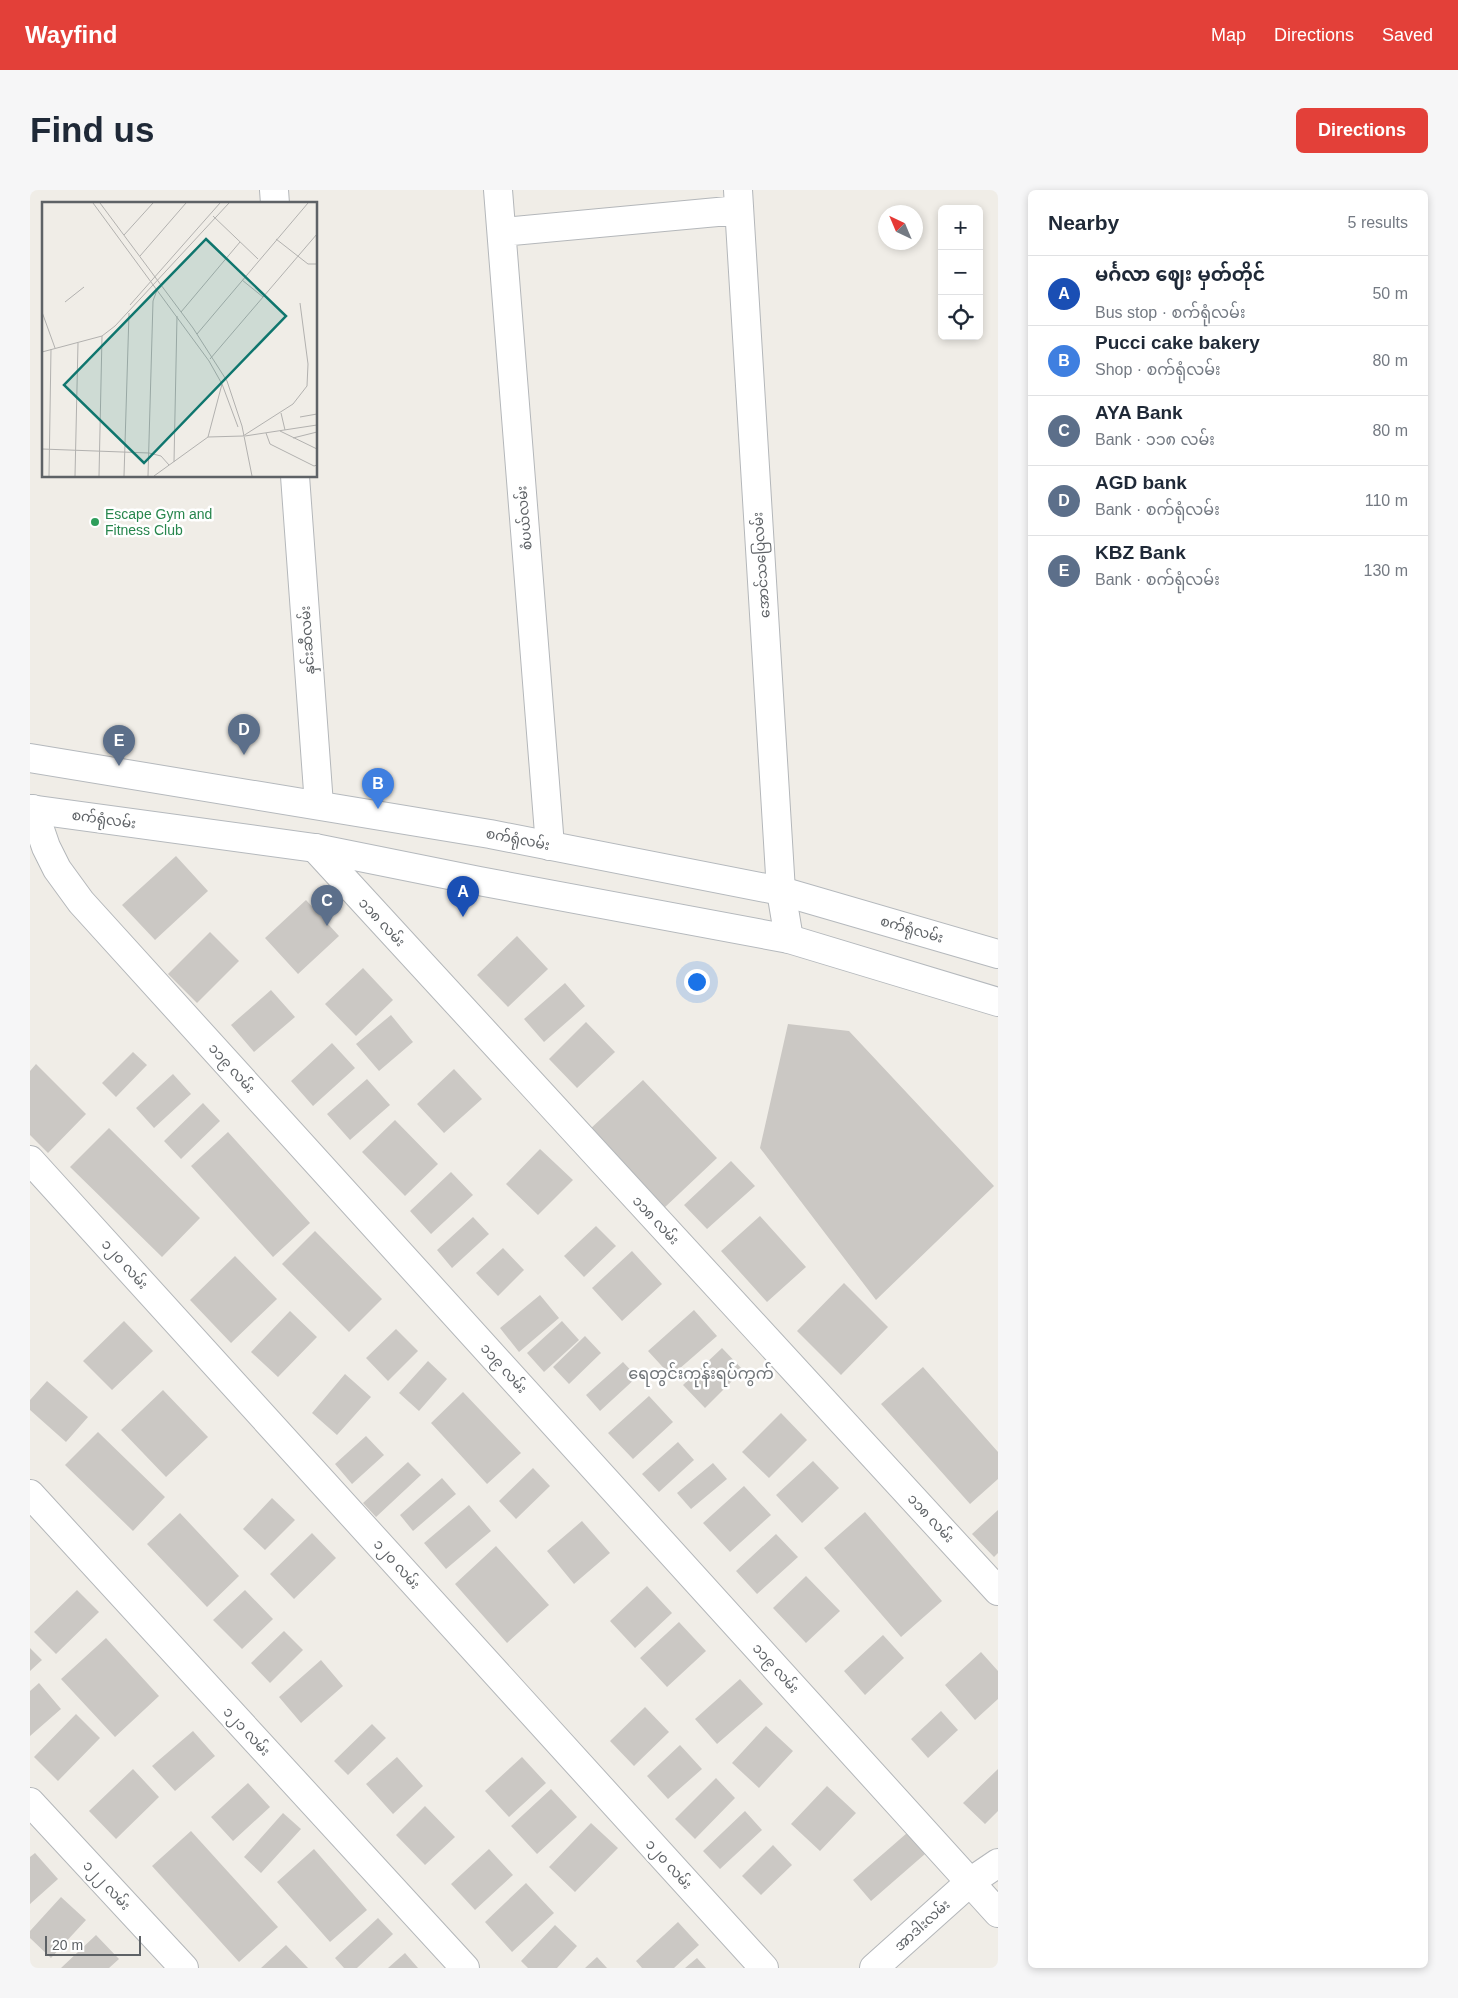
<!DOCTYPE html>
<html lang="en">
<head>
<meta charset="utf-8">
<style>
	:root { --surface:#fff; --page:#f6f6f7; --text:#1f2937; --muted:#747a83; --line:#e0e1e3; --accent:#e34039 }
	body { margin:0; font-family:Helvetica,"Noto Sans Myanmar",sans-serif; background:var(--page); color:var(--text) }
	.controls { position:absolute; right:15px; top:15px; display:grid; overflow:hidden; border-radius:8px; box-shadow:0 2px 8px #0003 }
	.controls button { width:45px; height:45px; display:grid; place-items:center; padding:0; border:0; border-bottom:1px solid var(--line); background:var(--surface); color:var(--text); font:25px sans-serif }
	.compass { position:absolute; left:848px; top:15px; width:45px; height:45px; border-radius:50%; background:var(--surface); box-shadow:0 2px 8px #0003; rotate:316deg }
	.scale { position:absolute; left:15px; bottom:12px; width:96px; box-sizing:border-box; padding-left:5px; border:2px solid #5e6266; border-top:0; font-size:14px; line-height:18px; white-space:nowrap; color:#5e6266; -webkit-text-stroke:4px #fff; paint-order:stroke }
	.you { position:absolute; left:666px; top:791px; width:18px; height:18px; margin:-12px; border:4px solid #fff; border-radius:50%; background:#1a73e8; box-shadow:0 0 0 8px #1a73e833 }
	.badge { display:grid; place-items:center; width:32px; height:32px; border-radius:50%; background:var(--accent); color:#fff; font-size:16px; font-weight:700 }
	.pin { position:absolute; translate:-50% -41px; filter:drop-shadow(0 1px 2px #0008) }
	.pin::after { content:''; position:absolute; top:26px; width:18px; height:15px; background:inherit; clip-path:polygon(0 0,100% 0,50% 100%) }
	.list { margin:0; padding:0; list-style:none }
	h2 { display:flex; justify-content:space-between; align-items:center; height:65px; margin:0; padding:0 20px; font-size:21px }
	h2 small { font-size:16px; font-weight:400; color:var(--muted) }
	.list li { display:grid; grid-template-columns:32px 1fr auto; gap:15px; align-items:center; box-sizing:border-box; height:70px; padding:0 20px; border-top:1px solid var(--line) }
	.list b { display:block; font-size:19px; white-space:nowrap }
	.list p { margin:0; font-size:16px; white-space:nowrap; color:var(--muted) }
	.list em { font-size:16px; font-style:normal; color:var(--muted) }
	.icon { flex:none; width:28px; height:28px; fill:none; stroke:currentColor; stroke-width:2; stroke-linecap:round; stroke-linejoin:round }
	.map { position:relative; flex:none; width:968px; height:1778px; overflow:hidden; border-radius:8px }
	header { display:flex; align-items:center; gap:30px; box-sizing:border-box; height:70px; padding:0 25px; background:var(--accent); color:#fff }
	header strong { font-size:24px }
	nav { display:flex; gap:28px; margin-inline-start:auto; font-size:18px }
	.intro { display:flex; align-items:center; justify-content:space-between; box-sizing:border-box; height:120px; padding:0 30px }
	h1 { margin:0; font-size:35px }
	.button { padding:12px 22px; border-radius:8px; background:var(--accent); color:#fff; font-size:18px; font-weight:700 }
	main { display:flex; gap:30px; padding:0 30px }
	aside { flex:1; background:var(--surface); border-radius:8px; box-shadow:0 2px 8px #0003 }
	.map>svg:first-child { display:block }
</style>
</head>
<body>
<header>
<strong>Wayfind</strong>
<nav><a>Map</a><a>Directions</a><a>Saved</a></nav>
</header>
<div class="intro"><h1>Find us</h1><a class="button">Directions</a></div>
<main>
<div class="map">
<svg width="968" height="1778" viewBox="0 0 968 1778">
	<rect width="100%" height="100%" fill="#f0ede7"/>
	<path fill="#cbc8c4" d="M146,666l32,35 -53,49 -33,-35z
		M276,710l33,36 -41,38 -33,-36z
		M180,742l29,29 -42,42 -29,-29z
		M487,746l31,33 -40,38 -31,-32z
		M333,778l30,32 -37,36 -31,-32z
		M535,793l20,23 -41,36 -20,-23z
		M241,800l24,27 -41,35 -23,-27z
		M361,825l22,27 -34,29 -23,-27z
		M556,832l29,30 -38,36 -28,-29z
		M758,834l61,7 145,155 -118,114 -116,-152z
		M302,853l23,25 -42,38 -22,-25z
		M103,862l14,13 -31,32 -14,-14z
		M6,874l50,50 -38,39 -18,-18v-64z
		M424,879l28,30 -38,34 -27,-29z
		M143,884l18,20 -37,34 -18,-20z
		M337,889l23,26 -40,35 -23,-26z
		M613,890l74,78 -54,51 -74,-79z
		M173,913l17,18 -39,38 -17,-18z
		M365,930l43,44 -33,32 -43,-44z
		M79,938l91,90 -38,39 -92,-90z
		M198,942l82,91 -37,34 -82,-91z
		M510,959l33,31 -35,35 -32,-31z
		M701,971l24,25 -48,43 -23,-24z
		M421,982l22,23 -42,39 -21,-23z
		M730,1026l46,51 -39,35 -46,-51z
		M443,1027l16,17 -37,34 -15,-18z
		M566,1036l20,20 -32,31 -20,-21z
		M285,1041l67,68 -33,33 -67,-68z
		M473,1058l21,22 -26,26 -22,-23z
		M602,1061l30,33 -40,37 -30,-33z
		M205,1066l42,43 -46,44 -41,-43z
		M814,1093l44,44 -47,48 -44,-44z
		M510,1105l19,23 -40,34 -19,-24z
		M664,1120l23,26 -46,40 -23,-25z
		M260,1121l27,26 -39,40 -27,-25z
		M94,1131l29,30 -41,39 -29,-29z
		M532,1131l17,19 -35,32 -17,-19z
		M366,1139l22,22 -30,30 -22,-23z
		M555,1146l16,17 -32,31 -16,-17z
		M692,1158l21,22 -38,38 -22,-23z
		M398,1171l19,18 -28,32 -20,-18z
		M593,1172l14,15 -37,34 -14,-16z
		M893,1177l75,85v27l-28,25 -89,-100z
		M315,1184l26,23 -34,38 -25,-22z
		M17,1191l41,36 -22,25 -36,-32v-10z
		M133,1200l45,47 -42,40 -45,-47z
		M433,1202l58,61 -34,31 -56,-61z
		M619,1206l24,26 -40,37 -25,-26z
		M751,1223l26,27 -38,38 -27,-26z
		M68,1242l67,65 -32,34 -68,-66z
		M336,1246l18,19 -32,29 -17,-20z
		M648,1252l16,18 -35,32 -17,-18z
		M783,1271l26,27 -37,35 -26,-28z
		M378,1272l13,13 -45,42 -13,-14z
		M683,1273l14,16 -36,30 -14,-16z
		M503,1278l17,18 -34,33 -17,-18z
		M412,1288l14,16 -43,37 -13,-16z
		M714,1296l27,29 -41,37 -27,-29z
		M242,1308l23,22 -30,30 -22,-21z
		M439,1315l22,26 -45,38 -22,-26z
		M968,1320v43l-4,4 -22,-23z
		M835,1322l77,89 -41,36 -77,-89z
		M150,1323l59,63 -32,31 -60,-63z
		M552,1331l28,32 -36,31 -27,-33z
		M282,1343l24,25 -42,41 -24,-25z
		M746,1344l22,23 -41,37 -21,-23z
		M466,1356l53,59 -42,38 -52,-59z
		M776,1386l34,35 -34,32 -33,-35z
		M617,1396l25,27 -37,35 -25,-27z
		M47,1400l22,22 -43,42 -22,-22z
		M215,1400l28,29 -31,30 -29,-29z
		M649,1432l27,29 -39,36 -27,-29z
		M254,1441l19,19 -33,33 -19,-20z
		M853,1445l21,23 -39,37 -21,-24z
		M76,1448l53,58 -44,41 -54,-58z
		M0,1458l12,12 -12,11z
		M951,1462l17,19v28l-23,21 -30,-35z
		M291,1470l22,26 -42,37 -22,-26z
		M710,1489l23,25 -46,40 -22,-25z
		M9,1493l22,26 -31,27v-45z
		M615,1517l24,25 -35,34 -24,-25z
		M911,1521l17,19 -30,28 -17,-19z
		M46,1524l24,24 -42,43 -24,-24z
		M342,1534l14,14 -38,37 -14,-14z
		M736,1536l27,25 -34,37 -27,-25z
		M163,1541l22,25 -40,35 -23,-25z
		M650,1555l22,24 -34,30 -21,-23z
		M367,1567l26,29 -30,28 -27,-30z
		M492,1567l24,26 -37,34 -24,-26z
		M103,1579l26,28 -43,42 -27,-28z
		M968,1579v42l-13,13 -22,-21z
		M686,1588l19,20 -40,41 -20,-20z
		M218,1593l22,24 -37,34 -22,-24z
		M797,1596l29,27 -36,38 -29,-27z
		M521,1599l26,28 -40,37 -26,-28z
		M395,1616l30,31 -30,28 -29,-30z
		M715,1621l17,19 -42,39 -17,-18z
		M253,1623l18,16 -40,44 -17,-16z
		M561,1633l27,25 -43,44 -26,-25z
		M161,1641l87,96 -39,35 -87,-96z
		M877,1643l18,21 -54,47 -18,-21z
		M743,1655l19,20 -31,30 -19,-19z
		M284,1659l53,61 -37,32 -53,-60z
		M459,1659l24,26 -38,35 -24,-26z
		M5,1663l23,26 -28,25v-47z
		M496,1693l28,30 -42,39 -27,-30z
		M31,1707l25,23 -35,38 -21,-20v-7z
		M348,1728l15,16 -36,34h-13l-9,-10z
		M648,1732l21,23 -25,23h-32l-6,-7z
		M525,1735l22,21 -20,22h-29l-7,-7z
		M66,1745l23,24 -10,9h-48z
		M256,1755l22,23h-47z
		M375,1763l13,15h-30z
		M567,1767l10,11h-22z
		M667,1768l9,10h-21z"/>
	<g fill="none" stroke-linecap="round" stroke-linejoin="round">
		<defs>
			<path id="minor" d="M244,0l1,14
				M468,0l52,656
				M708,0l43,701 8,48
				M472,42l237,-22
				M265,286l24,329
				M3,619l13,38 11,22 24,33 917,1011
				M285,658l683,743
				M0,970l734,808
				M0,1304l435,474
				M0,1612l154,166
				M844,1778l96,-86 28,-19"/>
			<path id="secondary" d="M0,568l460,76 291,57 217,63
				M0,619l285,39 164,33 310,58 209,63"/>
		</defs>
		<use href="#minor" stroke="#b4b7ba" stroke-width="30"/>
		<use href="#secondary" stroke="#b5b9bd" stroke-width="30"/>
		<use href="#minor" stroke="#fff" stroke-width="28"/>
		<use href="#secondary" stroke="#fff" stroke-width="28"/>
	</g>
	<circle fill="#2e9e5b" stroke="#fff" stroke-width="2" cx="65" cy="332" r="5"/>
	<g text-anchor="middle" stroke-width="5" stroke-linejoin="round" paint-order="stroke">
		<g font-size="14" fill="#27864d" stroke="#fff" text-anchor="start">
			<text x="75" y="329">Escape Gym and<tspan x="75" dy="16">Fitness Club</tspan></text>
		</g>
		<g font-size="14" fill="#5e6266" stroke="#fff">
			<text transform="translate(494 328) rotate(-95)" y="5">စံပယ်လမ်း</text>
			<text transform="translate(731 375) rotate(-94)" y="5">အောင်သပြေလမ်း</text>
			<text transform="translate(277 450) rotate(-94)" y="5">နှင်းဆီလမ်း</text>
			<text transform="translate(74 629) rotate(8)" y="5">စက်ရုံလမ်း</text>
			<text transform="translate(488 649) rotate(11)" y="5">စက်ရုံလမ်း</text>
			<text transform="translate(352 732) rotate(47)" y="5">၁၁၈ လမ်း</text>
			<text transform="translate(882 739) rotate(16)" y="5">စက်ရုံလမ်း</text>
			<text transform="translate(202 878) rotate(48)" y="5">၁၁၉ လမ်း</text>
			<text transform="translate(626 1030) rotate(47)" y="5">၁၁၈ လမ်း</text>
			<text transform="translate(95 1074) rotate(48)" y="5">၁၂၀ လမ်း</text>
			<text transform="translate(474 1178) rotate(48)" y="5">၁၁၉ လမ်း</text>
			<text transform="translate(901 1328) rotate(47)" y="5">၁၁၈ လမ်း</text>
			<text transform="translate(367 1374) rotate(48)" y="5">၁၂၀ လမ်း</text>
			<text transform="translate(746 1478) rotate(48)" y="5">၁၁၉ လမ်း</text>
			<text transform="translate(217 1541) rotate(47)" y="5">၁၂၁ လမ်း</text>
			<text transform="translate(639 1674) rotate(48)" y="5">၁၂၀ လမ်း</text>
			<text transform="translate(77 1695) rotate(47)" y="5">၁၂၂ လမ်း</text>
			<text transform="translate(892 1735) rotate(-42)" y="5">အာဒါးလမ်း</text>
		</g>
		<g font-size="16" fill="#6f7478" stroke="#fff">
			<text x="671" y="1189">ရေတွင်းကုန်းရပ်ကွက်</text>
		</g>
	</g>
	<g transform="translate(12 12)">
		<rect width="275" height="275" fill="#f0ede7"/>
		<path fill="none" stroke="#b2b1af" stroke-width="1" d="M51,1l116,158 13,23 16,43M58,1l93,125 34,53 15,45 10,50M171,14l45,43M82,33l29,-32M234,37l32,25h9M98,54l46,-53M200,78l21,17M23,100l19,-15M88,103l90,-102M0,110l13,36M139,110l59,-70M155,132l111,-131M0,150l60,-16 13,-10 114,-123M168,157l107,-125M239,211l4,17M258,215l17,-3M238,229l37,18M224,231l4,11 44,22 3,-1M201,234l50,-32 14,-18 1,-22 -8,-61M203,234l72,-11M166,235l35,-1M251,236l24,-6M0,247l107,4 12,3 8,9M132,260l3,-146M7,274l2,-127M33,274l3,-133M57,274l3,-140M82,274l5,-163M106,274l5,-175 4,-11M112,274l54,-39 14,-53"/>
		<path fill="#0f766e" fill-opacity="0.15" stroke="#0f766e" stroke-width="2.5" d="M164,37l80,77 -142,147 -80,-78z"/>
		<rect width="275" height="275" fill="none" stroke="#5e6266" stroke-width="2.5"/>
	</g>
</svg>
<div class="controls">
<button>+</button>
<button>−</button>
<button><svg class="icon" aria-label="locate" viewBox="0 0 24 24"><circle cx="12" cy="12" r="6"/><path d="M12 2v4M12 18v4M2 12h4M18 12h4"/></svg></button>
</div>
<svg class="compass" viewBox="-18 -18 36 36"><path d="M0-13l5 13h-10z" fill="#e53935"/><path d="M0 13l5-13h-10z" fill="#747a83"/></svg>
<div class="scale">20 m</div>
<div class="you"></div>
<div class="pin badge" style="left:433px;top:727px;background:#1a4fb4">A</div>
<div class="pin badge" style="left:348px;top:619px;background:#3f7fe0">B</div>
<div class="pin badge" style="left:297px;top:736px;background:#5c6f8a">C</div>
<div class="pin badge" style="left:214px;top:565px;background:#5c6f8a">D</div>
<div class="pin badge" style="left:89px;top:576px;background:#5c6f8a">E</div>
</div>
<aside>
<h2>Nearby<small>5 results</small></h2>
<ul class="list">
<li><span class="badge" style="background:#1a4fb4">A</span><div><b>မင်္ဂလာ ဈေး မှတ်တိုင်</b><p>Bus stop · စက်ရုံလမ်း</p></div><em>50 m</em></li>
<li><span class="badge" style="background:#3f7fe0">B</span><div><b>Pucci cake bakery</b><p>Shop · စက်ရုံလမ်း</p></div><em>80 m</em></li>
<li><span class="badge" style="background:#5c6f8a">C</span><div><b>AYA Bank</b><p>Bank · ၁၁၈ လမ်း</p></div><em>80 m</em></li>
<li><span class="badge" style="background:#5c6f8a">D</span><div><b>AGD bank</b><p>Bank · စက်ရုံလမ်း</p></div><em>110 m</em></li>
<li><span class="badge" style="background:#5c6f8a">E</span><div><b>KBZ Bank</b><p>Bank · စက်ရုံလမ်း</p></div><em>130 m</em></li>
</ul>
</aside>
</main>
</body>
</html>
